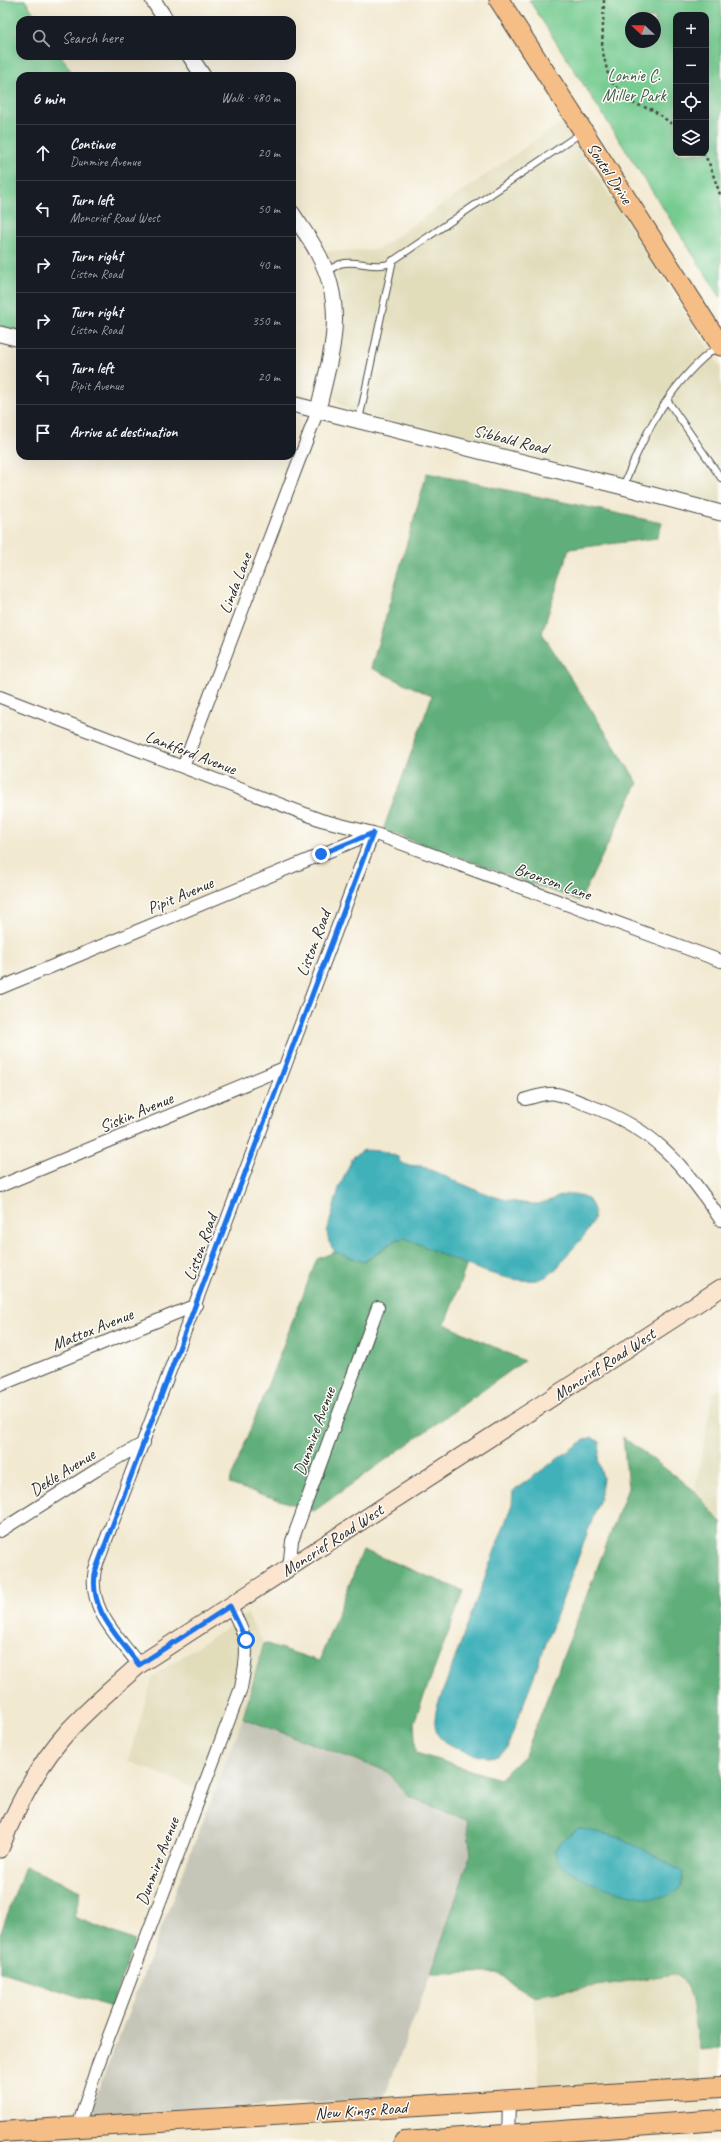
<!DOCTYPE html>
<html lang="en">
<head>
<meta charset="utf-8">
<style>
	:root { --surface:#171b24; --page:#242831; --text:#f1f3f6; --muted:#9ea1a6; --line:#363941 }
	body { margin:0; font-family:Caveat,sans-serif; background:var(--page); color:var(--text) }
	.controls { position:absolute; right:12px; top:12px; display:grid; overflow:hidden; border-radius:8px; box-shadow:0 4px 16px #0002 }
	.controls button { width:36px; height:36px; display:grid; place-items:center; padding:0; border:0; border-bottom:1px solid var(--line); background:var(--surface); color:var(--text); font:20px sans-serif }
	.compass { position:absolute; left:625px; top:12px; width:36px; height:36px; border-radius:50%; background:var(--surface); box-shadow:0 4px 16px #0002; rotate:292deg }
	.stop { position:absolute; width:12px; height:12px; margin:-9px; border:3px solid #1a73e8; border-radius:50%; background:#fff }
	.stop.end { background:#1a73e8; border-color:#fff; box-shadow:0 1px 4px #0008 }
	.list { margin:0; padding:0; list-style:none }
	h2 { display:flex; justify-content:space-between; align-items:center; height:52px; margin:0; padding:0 16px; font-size:17px }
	h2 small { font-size:13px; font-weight:400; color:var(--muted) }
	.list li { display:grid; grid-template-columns:26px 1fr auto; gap:12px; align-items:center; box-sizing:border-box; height:56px; padding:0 16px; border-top:1px solid var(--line) }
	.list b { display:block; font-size:15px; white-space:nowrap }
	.list p { margin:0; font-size:13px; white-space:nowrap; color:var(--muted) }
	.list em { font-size:13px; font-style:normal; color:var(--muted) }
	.icon { flex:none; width:22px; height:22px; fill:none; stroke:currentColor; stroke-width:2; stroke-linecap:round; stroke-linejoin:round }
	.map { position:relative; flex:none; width:721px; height:2142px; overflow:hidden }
	.search { position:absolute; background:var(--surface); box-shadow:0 4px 16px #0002; left:16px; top:16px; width:280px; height:44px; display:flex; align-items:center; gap:10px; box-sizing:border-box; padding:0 14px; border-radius:12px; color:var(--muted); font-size:15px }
	.panel { position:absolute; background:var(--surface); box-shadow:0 4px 16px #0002; left:16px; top:72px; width:280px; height:388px; border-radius:12px }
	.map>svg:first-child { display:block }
</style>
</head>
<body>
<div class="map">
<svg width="721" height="2142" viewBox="0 0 721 2142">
	<rect width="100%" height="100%" fill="#fdfcf7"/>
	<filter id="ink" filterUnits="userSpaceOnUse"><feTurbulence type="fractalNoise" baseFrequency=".025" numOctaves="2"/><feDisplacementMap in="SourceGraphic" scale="8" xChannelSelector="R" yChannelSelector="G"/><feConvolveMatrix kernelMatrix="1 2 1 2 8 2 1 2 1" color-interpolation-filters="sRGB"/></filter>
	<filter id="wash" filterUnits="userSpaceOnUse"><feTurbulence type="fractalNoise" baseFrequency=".012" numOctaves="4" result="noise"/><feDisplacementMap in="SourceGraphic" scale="16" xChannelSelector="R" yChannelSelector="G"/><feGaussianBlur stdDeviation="0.9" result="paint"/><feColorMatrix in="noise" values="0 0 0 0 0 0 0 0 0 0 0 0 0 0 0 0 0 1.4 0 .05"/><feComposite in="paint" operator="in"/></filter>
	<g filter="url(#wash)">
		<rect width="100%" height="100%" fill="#f2e9d1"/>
		<path fill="#e1dcba" d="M562,122l159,246v136l-368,-92 -10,-5 -9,-9 -2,-11 8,-27 3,-27 -1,-42 -16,-40 51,-1z
			M721,1388v135l-26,-32 18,-97z
			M247,1614l17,29 -21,75 -30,77 -85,-34 25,-85z
			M674,1974l14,10 14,98 -162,10 -7,-96z"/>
		<path fill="#c5c5b8" d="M243,1718l145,55 20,23 58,24 5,33 -40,120 -47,125 -296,18z"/>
		<path fill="#75cb90" stroke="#507b5e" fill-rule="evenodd" d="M0,0h25l13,20h-18v36h41l13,20h-54v255l-20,-5z
			M529,0h192v298zM676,15h30v138h-30zM631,18h24v24h-24z"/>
		<path fill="#60af7a" stroke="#466d52" d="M427,473l235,50 -5,15 -88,11 -27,84 96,150 -58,118 -197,-71 49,-134 -61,-28z
			M405,1238l62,26 -22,60 79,37 -210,150 -85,-27 88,-225 18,-7 30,10 30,-22z
			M623,1437l72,54 26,32v525l-22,2 -11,-66 -14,-10 -141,22 -37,-23h-65l40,-120 -5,-33 -58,-24 -20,-24 -145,-54 21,-75 55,18 44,-111 101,41 -50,131 2,31 83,26 26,-24 103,-267z
			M25,1866l56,25 -7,26 61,24 -24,66 -111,-36v-36z"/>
		<path fill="#41b1b9" stroke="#366e72" d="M364,1150l18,1 16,6 2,5 7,3 14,1c35,14 73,36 111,38 22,1 30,-18 55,-6 2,2 3,4 5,7 9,18 -16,39 -26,51 -4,6 -10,14 -16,18 -3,3 -10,5 -14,6 -34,5 -98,-28 -131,-42l-10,2 -31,22 -29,-10 -6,-10 -2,-10 12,-44 14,-31z
			M591,1437l9,5 -2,19 5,17 -3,21 -93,249c-6,5 -11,9 -19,9 -10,1 -45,-13 -50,-22 -5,-10 -3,-18 -1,-28l75,-203 1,-13 68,-49z
			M578,1828l44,10 61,34 -2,15c-6,5 -14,10 -22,11 -22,2 -86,-17 -100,-35 -2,-2 -3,-8 -4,-12l8,-11z"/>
	</g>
	<g filter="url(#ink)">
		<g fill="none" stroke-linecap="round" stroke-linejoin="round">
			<defs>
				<path id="service" d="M326,272c5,-3 9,-6 14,-8 16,-5 32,5 48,0l193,-131
					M667,400l54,78
					M359,420l34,-160
					M623,487c21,-54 48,-106 95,-141"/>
				<path id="minor" d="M0,697l321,123 52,13 348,128
					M183,767l135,-357
					M0,988l373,-155
					M526,1099c9,-2 21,-7 30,-5 11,2 21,7 32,11 67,24 94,58 133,115
					M0,1186l284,-118
					M0,1385l196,-80
					M0,1531l98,-62 46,-26
					M289,1568l3,-27 86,-234
					M139,1665c-22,-30 -52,-56 -44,-96l278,-736
					M78,2127l18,-57 145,-382c7,-38 9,-47 -11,-82
					M508,2141l1,-41"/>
				<path id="tertiary" d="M153,0l13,20
					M190,56l13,20
					M292,213c8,13 18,25 25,39 31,56 14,101 1,158
					M0,334l20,5
					M292,404l331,83 98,26"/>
				<path id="secondary" d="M0,1849c16,-42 39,-86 69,-119 22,-24 46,-44 70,-65l582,-377"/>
				<path id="primary" d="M499,0l222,346"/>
				<path id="trunk" d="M0,2132l721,-45
					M404,2142l317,-22"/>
			</defs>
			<use href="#service" stroke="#494844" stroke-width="8"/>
			<use href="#minor" stroke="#494844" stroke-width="14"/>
			<use href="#tertiary" stroke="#494844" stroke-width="17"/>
			<use href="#secondary" stroke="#494844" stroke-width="19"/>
			<use href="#primary" stroke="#494844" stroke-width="21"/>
			<use href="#trunk" stroke="#494844" stroke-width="22"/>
			<path stroke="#494844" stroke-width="2.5" stroke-dasharray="3 3" stroke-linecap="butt" d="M604,0l-2,48 7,31 20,23 24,8 23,17
				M703,153l6,10 12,34"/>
			<use href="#service" stroke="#fff" stroke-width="6"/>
			<use href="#minor" stroke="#fff" stroke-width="12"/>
			<use href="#tertiary" stroke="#fff" stroke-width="15"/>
			<use href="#secondary" stroke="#fbe5cf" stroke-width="17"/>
			<use href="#primary" stroke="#f6be87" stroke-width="19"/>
			<use href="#trunk" stroke="#f6be87" stroke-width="20"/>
		</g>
	</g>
	<g fill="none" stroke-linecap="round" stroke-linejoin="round" filter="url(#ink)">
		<path stroke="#1a73e8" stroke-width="5" d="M246,1640l-16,-34 -91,59c-22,-30 -52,-57 -43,-96l277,-736 -52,21"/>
	</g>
	<g text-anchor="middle" stroke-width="3" stroke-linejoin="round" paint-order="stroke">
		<g font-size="17" fill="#415b49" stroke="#fdfcf7">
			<text x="634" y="81">Lonnie C.<tspan x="634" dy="20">Miller Park</tspan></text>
		</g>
		<g font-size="17" fill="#2b2b2b" stroke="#fdfcf7">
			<text transform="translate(610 173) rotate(57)" y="6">Soutel Drive</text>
			<text transform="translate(511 439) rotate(14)" y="6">Sibbald Road</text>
			<text transform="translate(235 583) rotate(-69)" y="6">Linda Lane</text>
			<text transform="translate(191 752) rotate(21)" y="6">Lankford Avenue</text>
			<text transform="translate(553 881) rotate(20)" y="6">Bronson Lane</text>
			<text transform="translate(180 895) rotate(-23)" y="6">Pipit Avenue</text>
			<text transform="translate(313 943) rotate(-69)" y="6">Liston Road</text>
			<text transform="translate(136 1112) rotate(-23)" y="6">Siskin Avenue</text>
			<text transform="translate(200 1247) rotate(-70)" y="6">Liston Road</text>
			<text transform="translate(92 1329) rotate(-22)" y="6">Mattox Avenue</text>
			<text transform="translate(604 1364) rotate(-33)" y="6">Moncrief Road West</text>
			<text transform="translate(314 1431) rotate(-70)" y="6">Dunmire Avenue</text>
			<text transform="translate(62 1472) rotate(-32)" y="6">Dekle Avenue</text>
			<text transform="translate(332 1540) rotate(-33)" y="6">Moncrief Road West</text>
			<text transform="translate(157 1861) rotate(-69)" y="6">Dunmire Avenue</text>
			<text transform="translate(361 2110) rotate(-4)" y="6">New Kings Road</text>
		</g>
	</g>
</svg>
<div class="controls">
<button>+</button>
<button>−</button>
<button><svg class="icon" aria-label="locate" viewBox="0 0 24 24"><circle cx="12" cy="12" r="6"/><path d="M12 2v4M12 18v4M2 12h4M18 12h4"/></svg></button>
<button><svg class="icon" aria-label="layers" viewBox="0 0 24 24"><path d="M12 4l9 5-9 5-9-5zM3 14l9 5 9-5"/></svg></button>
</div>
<svg class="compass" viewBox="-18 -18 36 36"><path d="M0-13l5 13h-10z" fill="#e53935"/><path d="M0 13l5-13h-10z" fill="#9ea1a6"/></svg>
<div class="stop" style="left:246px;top:1640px"></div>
<div class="stop end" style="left:321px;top:854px"></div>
<div class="search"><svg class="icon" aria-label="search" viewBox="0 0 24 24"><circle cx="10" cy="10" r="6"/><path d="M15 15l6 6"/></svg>Search here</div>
<section class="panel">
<h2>6 min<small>Walk · 480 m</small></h2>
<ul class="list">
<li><svg class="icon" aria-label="ahead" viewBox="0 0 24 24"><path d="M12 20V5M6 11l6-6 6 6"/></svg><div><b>Continue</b><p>Dunmire Avenue</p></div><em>20 m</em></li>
<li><svg class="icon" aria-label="left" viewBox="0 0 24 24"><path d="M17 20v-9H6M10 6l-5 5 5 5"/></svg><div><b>Turn left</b><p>Moncrief Road West</p></div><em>50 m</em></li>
<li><svg class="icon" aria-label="right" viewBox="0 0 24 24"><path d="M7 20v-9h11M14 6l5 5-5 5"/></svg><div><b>Turn right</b><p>Liston Road</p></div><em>40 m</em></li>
<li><svg class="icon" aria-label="right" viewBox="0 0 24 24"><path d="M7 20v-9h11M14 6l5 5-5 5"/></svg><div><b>Turn right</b><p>Liston Road</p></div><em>350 m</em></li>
<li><svg class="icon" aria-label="left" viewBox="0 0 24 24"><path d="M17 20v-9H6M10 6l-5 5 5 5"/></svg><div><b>Turn left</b><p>Pipit Avenue</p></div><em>20 m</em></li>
<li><svg class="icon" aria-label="arrive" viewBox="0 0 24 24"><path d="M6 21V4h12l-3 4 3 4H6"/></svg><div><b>Arrive at destination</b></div></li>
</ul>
</section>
</div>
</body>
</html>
